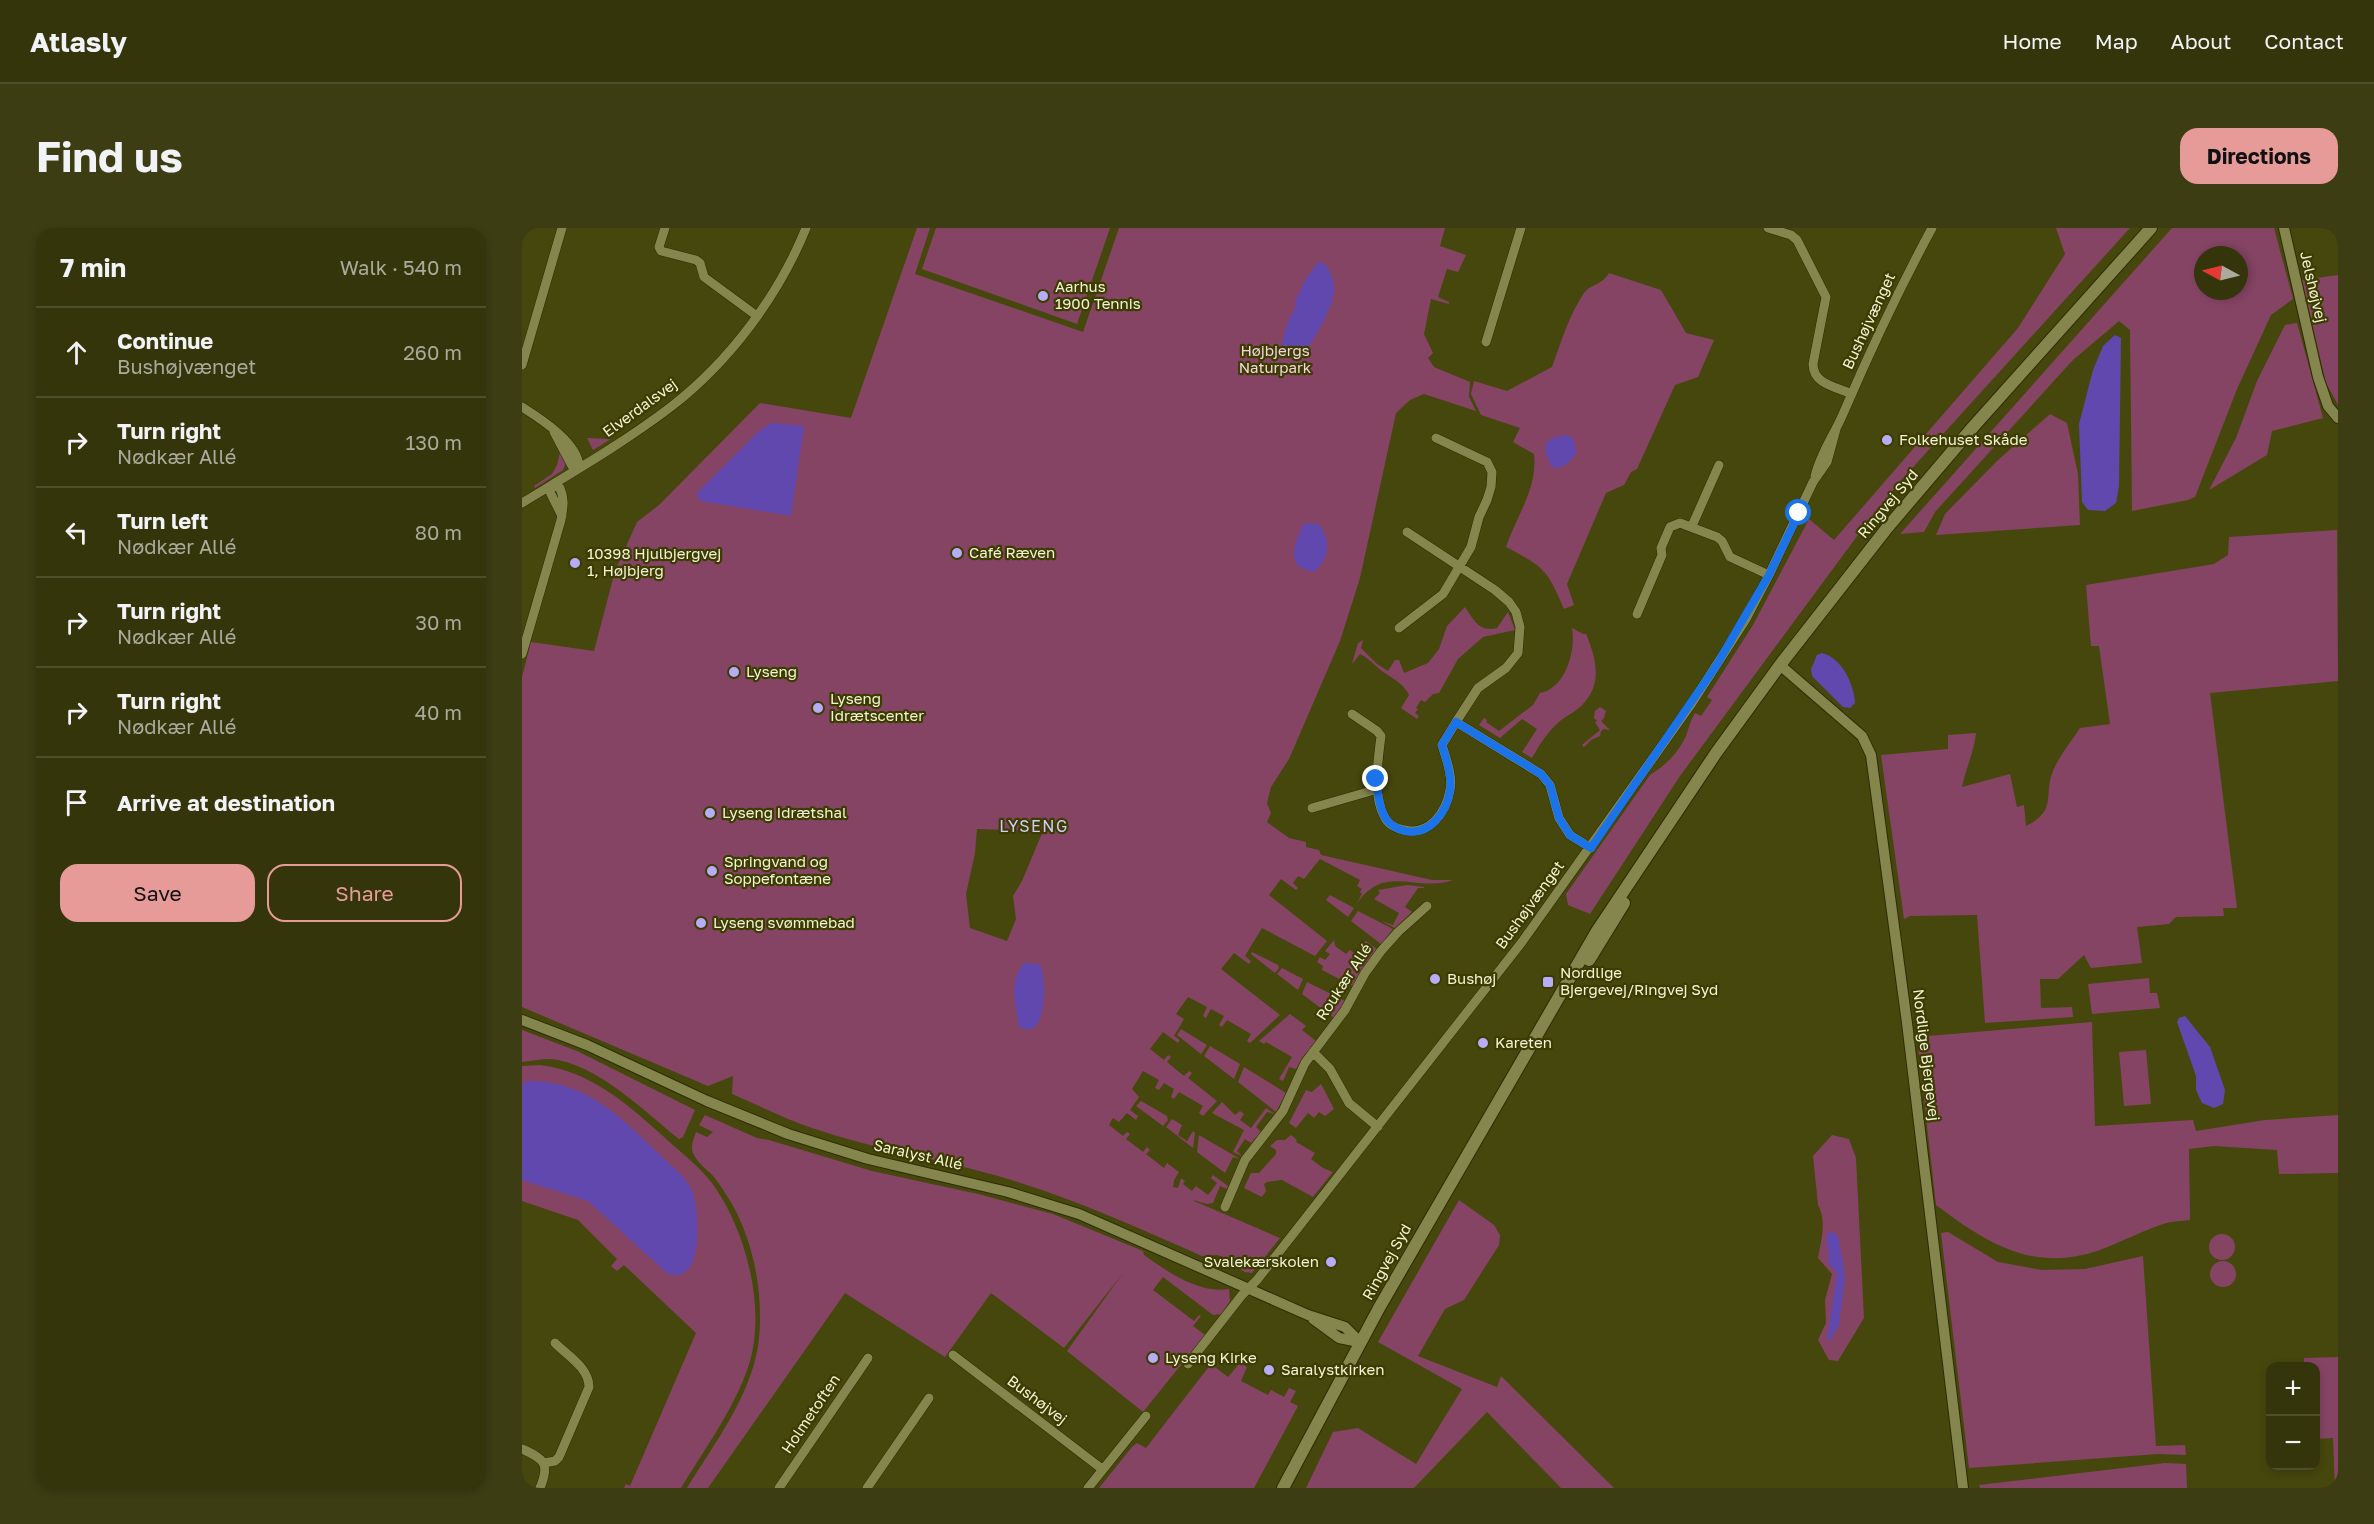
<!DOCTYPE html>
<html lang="en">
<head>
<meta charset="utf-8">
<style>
	:root { --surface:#34350a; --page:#3c3d13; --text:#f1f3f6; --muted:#a9ab9c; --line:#4e502b; --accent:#e69b98 }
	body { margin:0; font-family:"Golos Text",sans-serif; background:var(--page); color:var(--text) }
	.controls { position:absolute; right:18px; bottom:18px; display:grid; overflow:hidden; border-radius:12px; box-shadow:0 3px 9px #0003 }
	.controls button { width:54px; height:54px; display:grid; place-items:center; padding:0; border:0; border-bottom:2px solid var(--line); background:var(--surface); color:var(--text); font:30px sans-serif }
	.compass { position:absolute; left:1672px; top:18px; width:54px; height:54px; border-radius:50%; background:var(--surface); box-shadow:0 3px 9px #0003; rotate:277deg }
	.stop { position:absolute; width:18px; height:18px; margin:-14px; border:4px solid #1a73e8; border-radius:50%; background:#fff }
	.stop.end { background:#1a73e8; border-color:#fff; box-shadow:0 2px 6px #0008 }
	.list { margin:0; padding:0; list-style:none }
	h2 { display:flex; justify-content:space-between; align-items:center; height:78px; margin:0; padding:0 24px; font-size:26px }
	h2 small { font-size:20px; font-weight:400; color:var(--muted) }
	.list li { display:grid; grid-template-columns:39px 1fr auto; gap:18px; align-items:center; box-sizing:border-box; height:90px; padding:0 24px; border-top:2px solid var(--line) }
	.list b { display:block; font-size:22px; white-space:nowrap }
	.list p { margin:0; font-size:20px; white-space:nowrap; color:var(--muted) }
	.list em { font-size:20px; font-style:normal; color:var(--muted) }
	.actions { display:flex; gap:12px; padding:18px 24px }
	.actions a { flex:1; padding:14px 0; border:2px solid var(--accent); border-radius:18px; text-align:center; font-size:21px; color:var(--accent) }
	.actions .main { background:var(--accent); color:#111 }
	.icon { flex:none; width:33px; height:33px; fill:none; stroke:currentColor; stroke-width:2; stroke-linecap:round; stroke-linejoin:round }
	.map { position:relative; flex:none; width:1816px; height:1260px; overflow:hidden; border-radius:18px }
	header { display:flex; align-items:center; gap:36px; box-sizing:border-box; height:84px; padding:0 30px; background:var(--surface); border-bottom:2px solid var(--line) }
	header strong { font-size:28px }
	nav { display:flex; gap:33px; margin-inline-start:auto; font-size:21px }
	.intro { display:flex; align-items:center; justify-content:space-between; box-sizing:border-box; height:144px; padding:0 36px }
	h1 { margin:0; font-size:42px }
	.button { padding:15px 27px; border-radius:18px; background:var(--accent); color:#111; font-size:21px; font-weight:700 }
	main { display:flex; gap:36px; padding:0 36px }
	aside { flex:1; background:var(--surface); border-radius:18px; box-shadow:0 3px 9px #0003 }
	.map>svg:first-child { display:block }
</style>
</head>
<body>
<header>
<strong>Atlasly</strong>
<nav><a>Home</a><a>Map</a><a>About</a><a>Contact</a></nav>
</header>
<div class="intro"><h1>Find us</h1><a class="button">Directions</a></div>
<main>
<aside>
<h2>7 min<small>Walk · 540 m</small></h2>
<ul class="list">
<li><svg class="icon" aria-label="ahead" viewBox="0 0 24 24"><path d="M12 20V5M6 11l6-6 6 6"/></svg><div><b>Continue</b><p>Bushøjvænget</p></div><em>260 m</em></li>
<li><svg class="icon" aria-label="right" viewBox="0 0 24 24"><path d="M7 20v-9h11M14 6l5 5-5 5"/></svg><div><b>Turn right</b><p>Nødkær Allé</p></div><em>130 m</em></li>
<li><svg class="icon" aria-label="left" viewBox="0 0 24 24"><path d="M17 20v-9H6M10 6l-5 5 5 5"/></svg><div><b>Turn left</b><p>Nødkær Allé</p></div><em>80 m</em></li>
<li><svg class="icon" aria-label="right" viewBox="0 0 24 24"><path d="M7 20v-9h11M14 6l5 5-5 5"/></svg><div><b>Turn right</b><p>Nødkær Allé</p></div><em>30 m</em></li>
<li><svg class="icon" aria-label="right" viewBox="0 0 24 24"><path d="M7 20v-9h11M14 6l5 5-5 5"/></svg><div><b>Turn right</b><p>Nødkær Allé</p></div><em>40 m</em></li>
<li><svg class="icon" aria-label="arrive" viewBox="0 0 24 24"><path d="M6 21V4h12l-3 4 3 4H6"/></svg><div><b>Arrive at destination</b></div></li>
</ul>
<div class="actions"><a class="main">Save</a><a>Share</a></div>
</aside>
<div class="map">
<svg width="1816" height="1260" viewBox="0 0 1816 1260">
	<rect width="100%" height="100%" fill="#46470d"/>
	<path fill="#854464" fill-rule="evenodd" d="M395,0h13l-15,46 168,58 36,-104h326l-5,18 26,9 -8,17 -11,-3 -9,28 11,5v2l-18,-5 -7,35 9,19 -5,5 6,9 36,15 -1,15 7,14 -52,-17 -14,6 -14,13 -36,165 -20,63 -51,118 -18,28 -4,16 4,10 -4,9 22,16 17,4v5l13,3 2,5 111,25h21c-37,13 -69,-18 -97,25l6,-11 -2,-2 2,-3 -5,-3 3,-6 -40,-21 -16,20 -6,-3 -5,7 5,5 -2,2 -15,-11 -12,16 58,46 -12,15 -53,-28 -17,28 6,5 -2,3 -15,-11 -13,16 59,46 -30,28 -3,-2 4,-7 -24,-14 -5,7 -3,-2 5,-9 -13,-7 -5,9 -3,-2 4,-9 -19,-10 -12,17 8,5 -10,17 6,4 -2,3 -15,-11 -13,17 14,11 4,-5 3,2 -4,5 17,14 5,-5 3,2 -4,5 29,23 -14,15 -4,-3 4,-7 -24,-14 -5,7 -3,-2 3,-8 -10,-6 -5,7 -4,-2 4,-8 -16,-9 -11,18 7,8 -9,13 8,6 -2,4 -9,-7 -8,9 -6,-4 -4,7 14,11 4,-4 3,2 -4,5 17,13 4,-5 3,3 -4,4 18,14 3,-5 12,9 -5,8 -1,7 5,1 3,-10 4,3 -2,3 9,7 4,-5 12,9 9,-12 -6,-5 2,-3 15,11 -1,3 -7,-3 -7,17 -6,1 -14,-4 1,1 86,37 -28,35 -7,-1 -10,-6 -2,-6 -16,-5 -15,1c-67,-30 -134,-60 -204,-80 -62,-18 -126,-27 -186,-48 -27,-9 -54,-23 -80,-34l1,-18 -25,10 -186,-79v-330l9,-35 63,9 21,-80 22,-49 22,-17 101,-102 91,15zM455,601l66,2 -21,50 -9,15 3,23 -9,22 -37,-13 -4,-34 9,-41z
		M414,0h174l-33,96 -155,-55z
		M1534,0h74l-225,248 -39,48 -186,252 -90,138 -22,-9 -2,-11 84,-119c15,-9 28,-22 36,-39 3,-8 4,-15 9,-23l6,3 11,-16 -5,-3 46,-72 56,-106 25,21 184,-212 47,-74z
		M1650,0h102l19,71 -22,16 -34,74 -42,108 -7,3 -56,11 -2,-181 -11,-9 -47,40 -137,151 -11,20 -24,2zM1681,27h36v36h-36z
		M1087,45l52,17 25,43 28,7 -16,37 -23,8 -38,84 -6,3 -7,13 -18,8 -39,91 7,21 -10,4c-17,-40 -20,-42 -58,-62 10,-30 32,-59 28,-93l-21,-12 7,-14 -39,-13 -10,-21 3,-13 33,10 45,-24c9,-25 17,-52 32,-74 7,-9 18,-8 25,-20z
		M1816,47v130l-12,-22 -24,-103z
		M1775,95l26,95 -51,13 -5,24 -58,35 27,-52 21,-57 28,-56z
		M1528,186l17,9 11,51 2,51 -144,10 9,-21 52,-53z
		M65,210l24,1 -18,11z
		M38,224l6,10 -3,8 -28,18 -1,-2 18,-12 5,-9z
		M1815,302l1,151 -128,12 27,215h-14l1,8 -48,1 -7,7 -32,3 5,36 -51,5 -7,-13 -26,24h-18l1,29 31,-1 1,10 -88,6 -8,-108 -67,1 -6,3 -23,-164 67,-6v-14l28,-2c-2,19 -10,35 -14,54l48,-13 7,33 7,-2 2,21c32,-16 17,-31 27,-55 6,-15 18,-29 27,-43l30,-4 -11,-78h-8l-5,-61 128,-21 14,-9 1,-18z
		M943,379c10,14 13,25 32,21l11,-16 7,18 -32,7 -25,22 -19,34 -6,1 -8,8 -4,-2 -5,8 2,1 -3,4 4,3 -2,3 -16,-11 8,-13c-7,-15 -22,-18 -33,-29 -6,-5 -8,-8 -16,-12l-8,10 6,-21 5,-3 -2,8 16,16 11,7 7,-11h4l5,13 24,-10 11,-14 8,-23z
		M1050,400l11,6h3c10,24 17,49 -3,70 -6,7 -15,11 -23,17 -12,10 -20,23 -28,37l-10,-6 15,-23 -15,-10 -22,19 -21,-13 5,-7 3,2 -1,2 13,9 34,-26 7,-12c26,-5 36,-43 32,-65z
		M1078,479l6,4 -2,7 -3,3 9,9 -6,-1 -3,2 -1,5 -9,4 -7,7 -2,-2 18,-15 -5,-8 2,-1 -3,-3 1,-7z
		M885,657l17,2v1h-6l-13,19 7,5 -17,16 -13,-7 11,4 6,-12 -25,-14 6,-6 -2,-3z
		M808,667l24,13 -6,9 -22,-17z
		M836,683l35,18 -12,15 -30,-23z
		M812,712l1,6 11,8 4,-4 15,11 8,-10 -9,-8 2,-2 11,8 -24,37 -31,-16 1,-4 -6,-4 3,-5 5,3 5,-6 -5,-3z
		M730,724l26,13 1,3 -4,5 -24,-19z
		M760,740l21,11 -5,11 -21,-16z
		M1627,750l1,15h7l3,15 -68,6 -4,-30z
		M785,754l38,19 -11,17 -32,-24z
		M768,786l16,12 -4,4 14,11 -14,17 -6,11 -7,-2 -6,14 -4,-2 13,-22 -26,-15 -2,2 -5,-3z
		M1570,794l3,104 98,-6 3,11 69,-11 73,-5v58l-59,1 -2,-24 -63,-4 -25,3 1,71c-8,1 -18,1 -27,4 -21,7 -42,18 -63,26 -67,23 -112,-6 -164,-45l-19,-168z
		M659,801l26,16 -6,9 -24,-19z
		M0,802l55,21 118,59 -12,27 -4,2c-34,-27 -84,-77 -129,-80 -9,0 -19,2 -28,3z
		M688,818l30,18 -6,15 -30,-23z
		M1624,822l5,54 -27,2 -5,-54z
		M18,837c50,6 86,38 123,71 16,15 36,30 49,47 35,48 57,133 34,190 -15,40 -43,79 -65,115h-57l2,-4 4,2 66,-153 -72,-68 -7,6 -6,-5 6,-7 -39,-39 -56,-19v-135z
		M722,839l42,26 -10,19 -38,-30z
		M799,856l13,25 -9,7 -6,-4 -5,6 -6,-5 -12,15 -7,-5 17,-33 6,2z
		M619,873l26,15 1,4 -5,6 -27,-20z
		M700,874l13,13 5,-4 4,3 -4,6 11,8 15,-20 9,6 -8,-2 -11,15 5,5 -10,11 -6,-4 -8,12 5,5 -9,-4 11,-22 -32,-17z
		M183,887l52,23 12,2 103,31 106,23 75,20 90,37 1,4c24,17 55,39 85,34l1,12 -9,13 -8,1 -50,-38 -10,13 41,31 5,-6 2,1 -8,10 12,9 -62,77 -76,-61 56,-78 -59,75 -73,-55 -46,64 -100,-64 -137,195h-21c27,-44 63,-91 71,-142 7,-48 -4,-109 -31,-150 -4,-6 -8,-13 -13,-19 -6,-7 -17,-14 -21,-24 -3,-7 1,-15 3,-21l11,5 6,-5 -14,-7z
		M650,891l10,6 -4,10 9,6 6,-10 2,2 -2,15 -27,-21z
		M677,907l41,24 -7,-2 -8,16 -28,-21z
		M769,907l6,5 -1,2 19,11 -4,6 12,9 10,4 -20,25 -31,-17 -15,2 -3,2 2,7 -4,6 -18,-9 7,-15h8l17,-19v-4l-6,-4 7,-6h8z
		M1310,907l17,4 7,19 8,160 -26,43 -9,-1 -11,-20 8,-17 -1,-23 7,-26 -14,-16c3,-17 9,-37 0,-53l-5,-49z
		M937,972l35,25 6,10 -1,10 -35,55 -19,9 -27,47 79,31 4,-11 113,112h-53l-74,-76 -73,76h-108l27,-56 25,-4 58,36 46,-75 -84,-47z
		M1426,1004l50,30 44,8 43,-1 58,-13 13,190 29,-1 1,10 -28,-1 -189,14 -28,-235z
		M1687 1019a13 13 0 1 1 26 0a13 13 0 1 1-26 0Z
		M1688 1046a13 13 0 1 1 26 0a13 13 0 1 1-26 0Z
		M1816,1129v131h-3l-2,-50 -17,1v-73h-12v-8z
		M718,1135l7,4 -6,14 27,14 3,-5 13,7 5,-9 7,3 -6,11 8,4 -44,82h-155l33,-41 5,-4 9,5 65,-84 17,13z
		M1643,1235l21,1 1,24h-207l-1,-3z"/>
	<path fill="#6048ae" d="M796,34c7,1 11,5 12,11 2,4 4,10 4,14 1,20 -20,51 -31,69h-15l-5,-3c-2,-19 4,-30 13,-47l-1,-4 10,-22z
		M1593,107l6,3 -2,148 -3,17 -11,8 -17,-1 -6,-8 -3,-78 14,-54 10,-24z
		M250,195l32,3 -13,90 -90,-15 -4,-5 1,-4 62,-62z
		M1045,207l6,3 4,15c-8,8 -12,17 -25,14 -11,-21 -10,-28 15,-32z
		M787,295l10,1c12,18 11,34 -5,48 -31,-6 -19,-26 -11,-48z
		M1300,425c20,5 32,31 33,50l-5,5 -7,-1 -31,-31 -1,-7 6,-14z
		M502,735l16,1c6,14 6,54 -6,64l-8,2 -7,-3c-3,-22 -11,-45 5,-64z
		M1663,788l25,31 15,43 -2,14 -9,4 -12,-5 -6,-13v-14l-19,-54 2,-4z
		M6,853c59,0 92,36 132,74 11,11 27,22 33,38 6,20 12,92 -25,81l-80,-73 -66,-21v-96z
		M1306,1004l7,1 4,6 6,38 -6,48 -9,16 -3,-1 10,-67 -9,-10c3,-11 -4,-20 0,-31z"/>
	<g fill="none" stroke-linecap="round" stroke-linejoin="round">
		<defs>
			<path id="minor" d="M143,0l-6,19 2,4 35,9 4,3 4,14 53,39
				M1246,0l23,7 6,5 29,57 -13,67c0,20 23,23 39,30
				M964,114l35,-114
				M0,137l40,-137
				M0,179c19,12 58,37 57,61
				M32,204l18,34 7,2
				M1293,248c6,-24 18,-39 28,-62 27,-63 56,-125 89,-186
				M0,275c51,-31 103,-61 150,-97 58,-45 107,-111 134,-178
				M1170,298l27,-61
				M885,304l88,58 14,12 7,10 4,15 -2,26 -12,15 -28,20 -22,34 85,52 9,11 9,33 11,17 21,13
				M1115,386l25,-59 -1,-7 9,-21 10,-4 37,14 5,4 8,16 39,18
				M877,400l44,-34 28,-47 8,-30 8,-17 4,-13 1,-15 -5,-10 -51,-24
				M0,426l39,-134c2,-13 4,-20 -1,-32l-8,-3 -2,7 12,24
				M830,486l25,17 4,5c-3,24 -9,60 4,82 4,7 12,11 19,12 25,6 42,-17 46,-40 3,-13 -4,-32 -8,-45l14,-23
				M790,580l66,-19
				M791,824l17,17 19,34 29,24
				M703,979l20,-47 38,-49 22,-48 40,-53 20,-37 16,-22 17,-19 29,-26
				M431,1127l149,114
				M666,1136l54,-69 15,-15 265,-338 168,-236 56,-87 23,-44 44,-93 14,-20 9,-33
				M0,1221c23,10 28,15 18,39
				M22,1235l11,-2 4,-4 30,-70c0,-19 -21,-31 -34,-44
				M257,1260l89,-130
				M345,1260l62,-90
				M566,1260l58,-72"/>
			<path id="tertiary" d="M1762,0l34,149 10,29 10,12
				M1258,437l82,71 9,19 36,268 56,465
				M0,792l65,25 120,56 81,33 80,25 140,33 71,22 229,101 37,12 15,15
				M791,1091l26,19 20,4"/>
			<path id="secondary" d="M1067,732l35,-57
				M761,1260l96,-180 218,-377 119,-178 64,-88 107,-137 86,-101 178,-199"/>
		</defs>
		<use href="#minor" stroke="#2c2c01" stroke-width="10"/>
		<use href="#tertiary" stroke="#2c2c01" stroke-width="12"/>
		<use href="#secondary" stroke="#2c2c01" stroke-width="14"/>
		<use href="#minor" stroke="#84864e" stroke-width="9"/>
		<use href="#tertiary" stroke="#84864e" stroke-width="10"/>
		<use href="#secondary" stroke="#84864e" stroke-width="12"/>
	</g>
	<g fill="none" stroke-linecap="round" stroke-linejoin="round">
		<path stroke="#1a73e8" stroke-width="8" d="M854,551c2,12 3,30 10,40 5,7 11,10 19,12 25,5 42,-19 45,-41 2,-14 -4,-32 -8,-45l14,-23 85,52 9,11 9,33 11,17 21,13 125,-182 53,-91 30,-62"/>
	</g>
	<g fill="#b6acf8" stroke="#3c3c00" stroke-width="2">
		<circle cx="521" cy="68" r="6"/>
		<circle cx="1365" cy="212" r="6"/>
		<circle cx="435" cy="325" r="6"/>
		<circle cx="53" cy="335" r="6"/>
		<circle cx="212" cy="444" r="6"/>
		<circle cx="296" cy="480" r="6"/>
		<circle cx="188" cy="585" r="6"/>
		<circle cx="190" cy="643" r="6"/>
		<circle cx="179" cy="695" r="6"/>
		<circle cx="913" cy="751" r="6"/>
		<rect x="1020" y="748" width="12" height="12" rx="3"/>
		<circle cx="961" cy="815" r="6"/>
		<circle cx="809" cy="1034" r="6"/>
		<circle cx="631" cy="1130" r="6"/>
		<circle cx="747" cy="1142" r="6"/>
	</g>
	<g text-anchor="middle" stroke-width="4.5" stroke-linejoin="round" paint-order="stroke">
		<g font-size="15" fill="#f3f4d7" stroke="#3c3c00" text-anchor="start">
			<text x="533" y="64">Aarhus<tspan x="533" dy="17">1900 Tennis</tspan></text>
			<text x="1377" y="217">Folkehuset Skåde</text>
			<text x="447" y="330">Café Ræven</text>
			<text x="65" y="331">10398 Hjulbjergvej<tspan x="65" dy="17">1, Højbjerg</tspan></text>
			<text x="224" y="449">Lyseng</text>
			<text x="308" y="476">Lyseng<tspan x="308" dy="17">Idrætscenter</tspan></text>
			<text x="200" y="590">Lyseng Idrætshal</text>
			<text x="202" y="639">Springvand og<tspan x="202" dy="17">Soppefontæne</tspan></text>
			<text x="191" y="700">Lyseng svømmebad</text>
			<text x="1038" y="750">Nordlige<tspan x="1038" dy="17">Bjergevej/Ringvej Syd</tspan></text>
			<text x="925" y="756">Bushøj</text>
			<text x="973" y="820">Kareten</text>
			<text x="797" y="1039" text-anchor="end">Svalekærskolen</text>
			<text x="643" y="1135">Lyseng Kirke</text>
			<text x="759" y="1147">Saralystkirken</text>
		</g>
		<g font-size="15" fill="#f3f4d7" stroke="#3c3c00">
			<text transform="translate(1791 59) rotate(77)" y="5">Jelshøjvej</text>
			<text transform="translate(1347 93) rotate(-65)" y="5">Bushøjvænget</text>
			<text transform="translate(118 180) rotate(-36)" y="5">Elverdalsvej</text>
			<text transform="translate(1366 276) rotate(-50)" y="5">Ringvej Syd</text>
			<text transform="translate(1008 677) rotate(-54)" y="5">Bushøjvænget</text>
			<text transform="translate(822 754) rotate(-57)" y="5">Roukær Allé</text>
			<text transform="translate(1404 827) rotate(83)" y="5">Nordlige Bjergevej</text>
			<text transform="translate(396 927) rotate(13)" y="5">Saralyst Allé</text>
			<text transform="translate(865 1034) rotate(-61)" y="5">Ringvej Syd</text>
			<text transform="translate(515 1172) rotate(37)" y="5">Bushøjvej</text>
			<text transform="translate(289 1186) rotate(-56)" y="5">Holmetoften</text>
		</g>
		<g font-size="15" fill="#f3d5e2" stroke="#3c3c00">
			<text x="753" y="128">Højbjergs<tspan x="753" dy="17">Naturpark</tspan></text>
		</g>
		<g font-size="16" letter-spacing="1.5" fill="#d1cdf8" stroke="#3c3c00">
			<text x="512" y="604">LYSENG</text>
		</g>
	</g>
</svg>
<div class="controls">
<button>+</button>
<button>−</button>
</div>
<svg class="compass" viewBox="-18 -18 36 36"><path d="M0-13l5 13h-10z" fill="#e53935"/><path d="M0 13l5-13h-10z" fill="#a9ab9c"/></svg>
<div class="stop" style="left:1277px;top:285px"></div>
<div class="stop end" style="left:854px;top:551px"></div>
</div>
</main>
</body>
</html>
